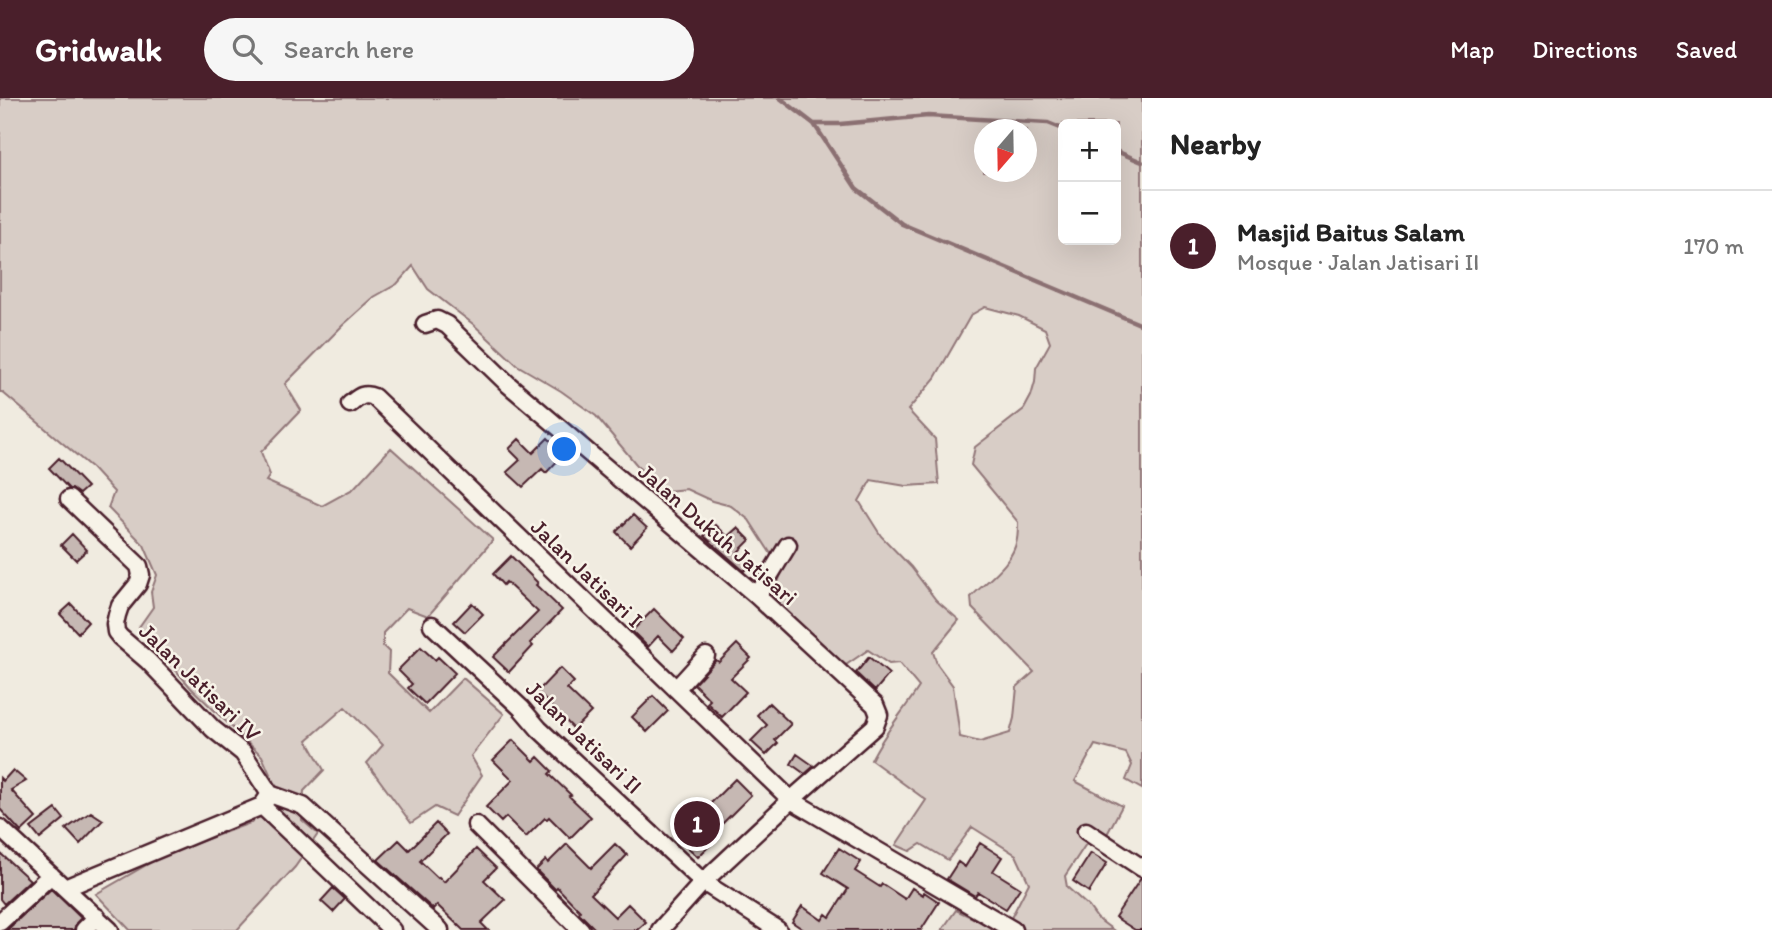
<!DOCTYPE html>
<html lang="en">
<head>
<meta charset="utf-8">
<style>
	:root { --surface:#fff; --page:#f6f6f6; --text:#222; --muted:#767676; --line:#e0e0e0; --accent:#4a1f2b }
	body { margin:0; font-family:Itim,sans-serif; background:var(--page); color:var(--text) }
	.controls { position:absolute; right:21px; top:21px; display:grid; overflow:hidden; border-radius:10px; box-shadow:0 7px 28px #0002 }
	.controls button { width:63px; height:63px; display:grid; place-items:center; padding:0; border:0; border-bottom:2px solid var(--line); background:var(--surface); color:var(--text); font:35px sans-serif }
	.compass { position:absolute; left:974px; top:21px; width:63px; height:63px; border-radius:50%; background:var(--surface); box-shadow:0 7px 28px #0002; rotate:200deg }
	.you { position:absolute; left:565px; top:352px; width:24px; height:24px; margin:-18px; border:5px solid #fff; border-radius:50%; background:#1a73e8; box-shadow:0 0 0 10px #1a73e833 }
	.badge { display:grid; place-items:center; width:46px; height:46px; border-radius:50%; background:var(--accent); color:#fff; font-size:23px; font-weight:700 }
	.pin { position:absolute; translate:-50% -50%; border:4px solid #fff; box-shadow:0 2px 7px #0006 }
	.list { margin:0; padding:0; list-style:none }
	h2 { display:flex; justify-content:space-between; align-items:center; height:91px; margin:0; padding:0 28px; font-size:30px }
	h2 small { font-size:23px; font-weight:400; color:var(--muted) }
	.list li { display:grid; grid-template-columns:46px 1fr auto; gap:21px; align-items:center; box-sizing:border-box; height:112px; padding:0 28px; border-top:2px solid var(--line) }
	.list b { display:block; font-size:26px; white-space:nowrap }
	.list p { margin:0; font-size:23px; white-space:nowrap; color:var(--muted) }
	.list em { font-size:23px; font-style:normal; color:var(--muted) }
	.icon { flex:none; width:38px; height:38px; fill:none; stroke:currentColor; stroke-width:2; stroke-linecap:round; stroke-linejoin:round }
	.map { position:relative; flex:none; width:1142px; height:832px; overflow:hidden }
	header { display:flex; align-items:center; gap:42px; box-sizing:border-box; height:98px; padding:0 35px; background:var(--accent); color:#fff }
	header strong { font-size:33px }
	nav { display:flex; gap:38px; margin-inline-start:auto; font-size:24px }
	.search { width:490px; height:63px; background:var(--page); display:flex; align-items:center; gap:18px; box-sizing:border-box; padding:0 24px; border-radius:38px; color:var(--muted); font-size:26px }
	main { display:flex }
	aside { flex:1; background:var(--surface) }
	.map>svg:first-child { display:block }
</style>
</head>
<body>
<header>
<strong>Gridwalk</strong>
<div class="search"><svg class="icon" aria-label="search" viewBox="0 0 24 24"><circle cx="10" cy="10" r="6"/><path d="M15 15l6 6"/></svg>Search here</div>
<nav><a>Map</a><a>Directions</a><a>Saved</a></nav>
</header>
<main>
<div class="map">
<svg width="1142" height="832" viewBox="0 0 1142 832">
	<rect width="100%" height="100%" fill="#f0ebe0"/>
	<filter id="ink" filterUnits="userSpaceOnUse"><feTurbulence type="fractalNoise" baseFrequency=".0143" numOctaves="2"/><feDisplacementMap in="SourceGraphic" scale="14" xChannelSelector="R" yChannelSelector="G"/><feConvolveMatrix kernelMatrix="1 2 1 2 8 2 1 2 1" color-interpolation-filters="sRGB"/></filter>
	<g filter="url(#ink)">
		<path fill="#d8cdc6" stroke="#917678" stroke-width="2" fill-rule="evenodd" d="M0,0h1142v691l-16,-9 6,-15 -6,-12 -31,-8 -20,36 47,25 -17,32 -17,3 -23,35 2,11 22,20 8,11 16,12h-112l10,-12 18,-35 -13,-28 -44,-28 -24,33 -27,-16 -11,7 -14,-6 30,-45 -55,-40c13,-27 32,-48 48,-73l-20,-24 -10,1 -21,-14 -25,17 -71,-67 10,-29 -33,-51 -18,-14 -19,-5 -26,-12 -19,2 -11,-3 -60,-72 -35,-25 -44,-26 -44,-41 -45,-35 -15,-23 -16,18 -23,13 -32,29 -57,58 16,26 -40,42 9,23 -4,6 56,25 31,-17 38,-41 102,92 -65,76 -21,-8 -24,25v13l6,6 -1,21 41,40 34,-35 41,36 -33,42 11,19 -28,41 -19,-9 -24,16 -44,-60 16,-18 -38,-38 -38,33 17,30 -20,21 -2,29 16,14 -23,33 -58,63h-107l-34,-36 66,-38 91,-34 20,-41 -11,-25 -71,-68 -52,-61 14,-20 -2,-15 6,-17 -13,-30 -36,-37 6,-16 -22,-24 -90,-76h-2zM1063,26h53v116h-53zM984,32h42v42h-42zM985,209l34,9 26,13 5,14 -14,25 -1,14 -4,14 -7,13 -49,38 -4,18 47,57c0,5 0,12 -1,17 -4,25 -30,41 -46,58l1,11 62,64 -17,15 -3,31 -4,15 -30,9 -20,-5 -7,-51 -16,-22 -4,-12 26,-32 -23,-20 -25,-33 -30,-31 -22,-35 12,-21 35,6 33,-2 -4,-45 -27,-29 27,-32 36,-63z
			M956,812l43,20h-57z"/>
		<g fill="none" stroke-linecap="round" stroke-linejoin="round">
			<path stroke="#8b6f72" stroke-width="4.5" d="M780,0l34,26 42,64 46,36 240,101
				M814,26h26l88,-8 120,7 15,6
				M1116,53l26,11"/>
		</g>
		<path fill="#c6b8b3" stroke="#4a1f2b" stroke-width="2" d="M548,340l16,16 -18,19 -4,-4 -19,18 -16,-15 13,-12 -11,-11 10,-10 14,14z
			M59,360l28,29 -8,7 -7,-5h-3l-20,-21z
			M633,417l14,13 -17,18 -14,-14z
			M716,427l12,12 10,-9 12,12 -12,12 13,12 -7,7 -40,-35z
			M72,436l15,16 -11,10 -15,-15z
			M511,458l27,27 -2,2 26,25 -32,33 3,3 -24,26 -16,-15 45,-45 -32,-30 -3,3 -10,-11z
			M472,505l11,11 -18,18 -11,-10z
			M71,506l17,18 -10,11 -18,-19z
			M654,511l30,30 -11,12 -15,-15 -10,11 -16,-16z
			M737,546l14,14 -20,20 15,14 -24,25 -15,-14 3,-3 -16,-16 22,-24 3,2z
			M421,549l14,13 3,-3 17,16 -30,31 -17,-16 4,-4 -14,-14z
			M869,559l20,17 -14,17 -19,-18z
			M560,570l14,14 -7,7 24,23 -17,17 -37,-37z
			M653,598l15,15 -21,21 -15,-15z
			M769,605l22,21 -16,16 3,3 -12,12 -15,-14 16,-16 -10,-10z
			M513,642l21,21 4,-4 14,14 -3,3 22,21 -2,1 22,21 -21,21 -21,-21 -2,2 -2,-1 -19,19 -20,-20 -5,5 -15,-15 27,-27 -20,-20z
			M797,656l17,12 -9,8 -14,-10z
			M13,672l13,11 -15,9 25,28 -15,14 -21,-23v-31l3,3z
			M735,681l16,16 -36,36 5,4 -22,22 -23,-22 22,-22 2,2z
			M56,711l8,10 -24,20 -9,-11z
			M91,714l12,8 -23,24 -14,-15z
			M436,725l11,11 -27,27 18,17 1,-1 5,5 32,-33 20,19 -12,12 21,20 -24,23 7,7h-25l-26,-25 -4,4 -55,-49 21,-20 10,10z
			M980,745l22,14 -9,14 27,17 -14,21 -28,-17 -3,4 -28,-17 11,-17 7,5z
			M567,746l24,24 24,-24 12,11 -36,39 24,23 13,-13 18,18 -9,8h-41l-17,-17 1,-2 -23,-24 -2,2 -19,-19 10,-10 2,3z
			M839,750l22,14 -6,9 25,16 2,-3 23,15 7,-11 11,7 1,-3 15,10 -18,28h-117l-12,-8 10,-16 20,14 4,-6 4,3 18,-28 -25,-16z
			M0,755l30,27 -26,24 -4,-5z
			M1091,755l16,10 -18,29 -16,-11z
			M1141,780h1v52h-7l-20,-13z
			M333,790l12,11 -12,13 -12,-11z
			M51,791l30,29 -5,5 -2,7h-67z"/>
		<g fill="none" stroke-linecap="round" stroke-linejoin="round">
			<defs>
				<path id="minor" d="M425,226l12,-4 10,5 62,60 248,211 118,109 4,10 -4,11 -84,74 -88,82 -43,48
					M350,306c8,-6 13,-12 24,-7l417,403 222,130
					M69,401l70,67 2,9 -3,9 -18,22 -3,9 -2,9 1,8 4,5 28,24 65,68 30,24 27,41 33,12 137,124
					M757,498l31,-51
					M432,527l89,83 18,21 164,153 75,48
					M676,591l30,-33
					M262,708l130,124
					M476,727l105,105
					M0,730l110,102
					M1086,733l56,37
					M65,790l197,-82 8,-12
					M0,824l51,-47
					M84,832l13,-13"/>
			</defs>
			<use href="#minor" stroke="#4a1f2b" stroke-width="21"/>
			<use href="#minor" stroke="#f7f3e8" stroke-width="16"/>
		</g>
	</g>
	<g text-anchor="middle" stroke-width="5" stroke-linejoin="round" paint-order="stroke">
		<g font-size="23" fill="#4a1f2b" stroke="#f7f3e8">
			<text transform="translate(718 436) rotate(41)" y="8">Jalan Dukuh Jatisari</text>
			<text transform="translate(587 475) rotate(44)" y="8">Jalan Jatisari I</text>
			<text transform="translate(200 584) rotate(44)" y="8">Jalan Jatisari IV</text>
			<text transform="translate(584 639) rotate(44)" y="8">Jalan Jatisari II</text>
		</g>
	</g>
</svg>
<div class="controls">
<button>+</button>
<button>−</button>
</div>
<svg class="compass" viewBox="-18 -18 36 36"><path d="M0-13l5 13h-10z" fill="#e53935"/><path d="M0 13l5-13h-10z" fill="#767676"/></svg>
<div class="you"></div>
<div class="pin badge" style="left:697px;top:726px">1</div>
</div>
<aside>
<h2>Nearby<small></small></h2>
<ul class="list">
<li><span class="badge">1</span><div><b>Masjid Baitus Salam</b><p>Mosque · Jalan Jatisari II</p></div><em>170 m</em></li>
</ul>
</aside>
</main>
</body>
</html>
